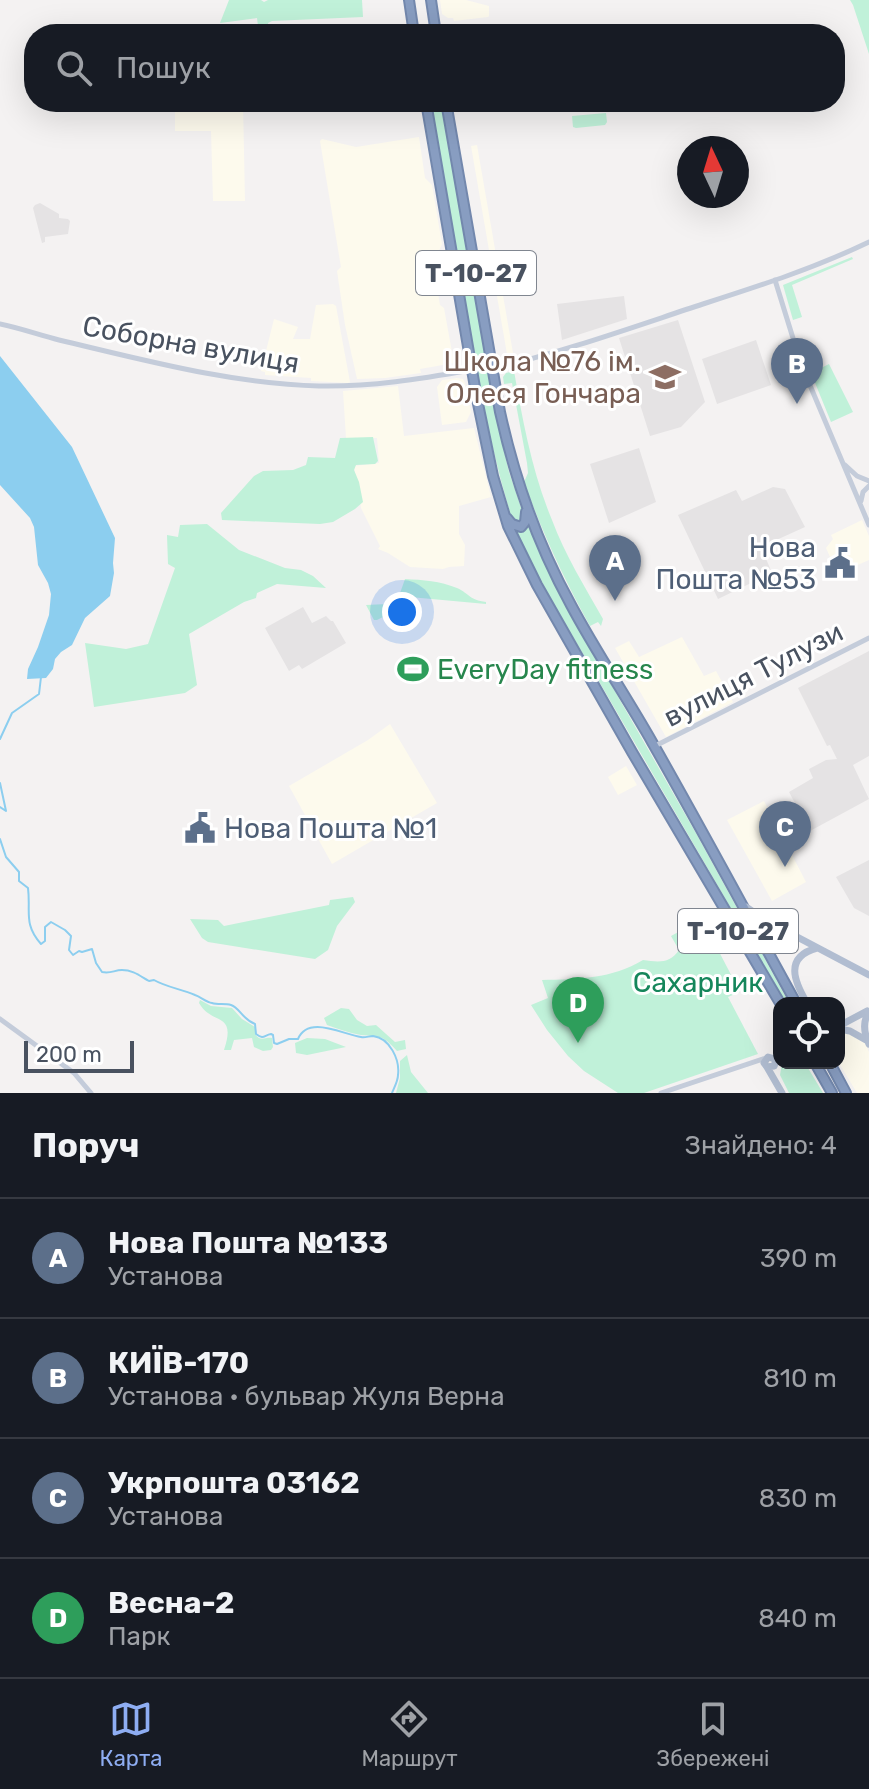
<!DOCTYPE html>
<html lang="uk">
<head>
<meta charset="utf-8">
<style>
	:root { --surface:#171b24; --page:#20242c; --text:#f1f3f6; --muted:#9ea1a6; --line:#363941; --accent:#8eadf2 }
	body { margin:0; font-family:Rubik,sans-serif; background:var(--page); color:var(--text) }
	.controls { position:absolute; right:24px; bottom:24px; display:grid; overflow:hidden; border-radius:16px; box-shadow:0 8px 32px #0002 }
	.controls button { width:72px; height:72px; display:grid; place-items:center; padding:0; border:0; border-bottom:2px solid var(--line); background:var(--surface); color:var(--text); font:40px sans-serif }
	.compass { position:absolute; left:677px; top:136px; width:72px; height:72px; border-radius:50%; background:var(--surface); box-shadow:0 8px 32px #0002; rotate:356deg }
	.scale { position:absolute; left:24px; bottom:20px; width:110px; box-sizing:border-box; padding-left:8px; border:4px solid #495260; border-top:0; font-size:22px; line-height:28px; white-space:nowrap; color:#495260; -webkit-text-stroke:6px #fff; paint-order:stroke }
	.you { position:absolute; left:402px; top:612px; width:28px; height:28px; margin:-20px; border:6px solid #fff; border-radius:50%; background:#1a73e8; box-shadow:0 0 0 12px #1a73e833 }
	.badge { display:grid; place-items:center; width:52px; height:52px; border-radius:50%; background:var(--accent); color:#fff; font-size:26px; font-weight:700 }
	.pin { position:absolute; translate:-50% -66px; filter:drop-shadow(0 2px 4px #0008) }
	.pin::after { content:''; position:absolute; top:42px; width:28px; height:24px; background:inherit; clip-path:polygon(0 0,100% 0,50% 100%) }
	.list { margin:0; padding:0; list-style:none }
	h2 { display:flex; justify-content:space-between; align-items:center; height:104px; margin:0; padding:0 32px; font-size:34px }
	h2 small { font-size:26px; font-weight:400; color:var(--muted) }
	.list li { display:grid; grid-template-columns:52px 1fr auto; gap:24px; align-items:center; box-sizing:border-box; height:120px; padding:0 32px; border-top:2px solid var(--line) }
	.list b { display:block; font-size:30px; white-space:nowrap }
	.list p { margin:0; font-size:26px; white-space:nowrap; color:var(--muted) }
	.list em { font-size:26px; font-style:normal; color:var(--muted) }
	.icon { flex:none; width:44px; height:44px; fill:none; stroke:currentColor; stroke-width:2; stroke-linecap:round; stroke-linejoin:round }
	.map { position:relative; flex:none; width:869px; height:1093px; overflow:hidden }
	.search { position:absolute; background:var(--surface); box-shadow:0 8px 32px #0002; left:24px; right:24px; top:24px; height:88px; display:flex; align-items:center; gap:20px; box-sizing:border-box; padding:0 28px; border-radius:32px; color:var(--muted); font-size:30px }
	.sheet { height:584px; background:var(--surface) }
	nav { display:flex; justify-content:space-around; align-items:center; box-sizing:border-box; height:112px; border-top:2px solid var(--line); background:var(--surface); font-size:22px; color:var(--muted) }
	nav a { display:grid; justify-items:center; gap:4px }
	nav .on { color:var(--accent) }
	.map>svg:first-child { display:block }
</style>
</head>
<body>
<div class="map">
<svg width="869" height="1093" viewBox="0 0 869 1093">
	<rect width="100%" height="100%" fill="#f4f2f2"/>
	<path fill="#fdfaed" d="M440,0h26l23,6v10l-1,1 -34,4 -1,-3h-5l-6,-4z
		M175,102h68l2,99h-32l-2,-70h-36z
		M419,137l6,41 7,7 10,59 -9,20 7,41 4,3 10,55 -34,6 1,4 -36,5 -28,1 -12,-54 -8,-54 4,-4 -21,-126 2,-2 34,8z
		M477,145l36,208 -6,1 -36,-208z
		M333,304l3,2 14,76 -2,1 -37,-2v-3l-46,-3v-3l-4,-1 13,-52 24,8 -5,12h17l6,-34z
		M457,378l6,1 2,4 6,29 -5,10 -24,3 -5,-38 5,-7z
		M398,386l6,50 70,-8 17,69 -32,9v28l6,11 -1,21 -15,1 -6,2 -33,-2 -22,-14 -10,-4 2,-3 -19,-38 -7,-42 25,-3 -2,-25h-31l-3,-47z
		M862,520l7,16v24l-25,11 -8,-1 -10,-22 7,-9 -2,-4z
		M682,637l22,39 12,-5 17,31 -67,35 -51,-89 14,-7 10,16z
		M390,724l47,79 -105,61 -43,-78 79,-46z
		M626,766l11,19 -19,10 -10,-18z
		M764,801l42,81 -34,19 -45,-81z
		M842,1029l23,14 4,9v41h-12l-18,-30v-33z"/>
	<path fill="#e5e3e4" d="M40,203l19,11v4l9,1 2,2 -2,13 -23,3v5l-3,1 -9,-35 2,-3z
		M624,296l3,23 -65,21 -5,-36z
		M678,320l27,82 -24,25 -31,9 -31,-98z
		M756,340l15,45 -54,19 -15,-45z
		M639,448l17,54 -47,21 -19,-59z
		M773,487l12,2 20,38 -44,20 11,26 -54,26 -40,-84 58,-25 6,11z
		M303,607l9,16 14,-7 5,5h2l13,22 -44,26 -3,-4 -10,6 -24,-43z
		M869,651v105l-16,9 16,34 -59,32 -21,-39 24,-14 -4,-9 17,-9 11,-1 -7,-14 -3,1 -29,-58z
		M869,860v56l-15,-8 -18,-31z"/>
	<path fill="#c0f1d9" d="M229,0h32l3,2 4,-2h94l1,17 -91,4 -4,2 2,11h-11l-2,-16 -37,5z
		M850,0h19v54l-16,-49z
		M430,102h11l54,310 14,60 15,44 -4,8 -8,-4c-40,-136 -57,-279 -82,-418z
		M606,113l1,9 -2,3 -29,3 -3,-1 -1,-11z
		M852,257l1,2 -61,26 10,32 -9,3 -10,-35z
		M829,364l24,48 -22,10 -20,-49z
		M514,371c9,51 18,101 38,149 13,35 33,67 51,99l-2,7 -3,-4 -8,4c-26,-47 -48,-94 -66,-144l4,-9 -1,-10 -15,-80 -8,1 -1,-7 3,-4z
		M373,437l5,24 -3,3 -19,1 -2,5 5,12 4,20 -8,7 -22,13 -13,2 -98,-4 -1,-7 33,-37 9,-5 30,-1 13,-5 2,-8 27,1 5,-20z
		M207,524l32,26 46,18 16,2 12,6 13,12 -49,-4 -20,9 -1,5 -12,4 -55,32 8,51 -12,8 -91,14 -9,-64 41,6 22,-5 27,-76 -7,-4 -1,-29 11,2 2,-12z
		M529,525l39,84 129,226 92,168h-3l-239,-411 -32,-62 8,1z
		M405,579c18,1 35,2 52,9 13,6 12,12 29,14v2l-87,-8z
		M408,603l1,1 -32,16h-3l-8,-15z
		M353,897l2,5 -18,24 -9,24 -13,9 -107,-17 -6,-4 -12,-19 28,1 6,6 105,-21 1,-5z
		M702,919l38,73 -12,5 30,57 -114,39h-26l-34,-22 -16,-15 -21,-26 -16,-25 17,-7 -6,-18c36,-1 70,-1 101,-20 15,2 27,4 36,-10l-8,-14z
		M200,1000l11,6 21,2 10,11 13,8v7c5,8 10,3 17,4l1,9 -2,3 -8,1 -9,-4 -2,-9 -18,2 -3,10h-7c13,-39 -12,-24 -25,-47z
		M341,1008l8,1 8,11 10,6 9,-1 19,17 10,-2 1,9 -9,2c-15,-17 -17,-14 -36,-16 -11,-2 -23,-6 -34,-10l-3,-7z
		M307,1038l18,1 21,8 -39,8 -11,-2 -1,-10z
		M407,1055l4,17 17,21h-32l4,-15v-17z
		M782,1063h23l18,30h-34l-9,-18z"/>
	<path fill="#8cceef" d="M0,356l72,91 43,91 -2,25 1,10 -4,23 -25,22 -13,27 -11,7 -6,7 -2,10 -7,9 -19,1 1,-10 10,-22 11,-32 2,-21 -3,-11 -10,-18 -4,-38 -4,-9 -30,-33z"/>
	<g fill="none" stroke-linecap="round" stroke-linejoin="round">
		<path stroke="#8cceef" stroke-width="2" d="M0,739l12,-26 27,-19 2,-17
			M0,783l6,28 -6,-4
			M0,839l6,18 13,15v9l9,7c3,23 -5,36 13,56l4,-3v-14l6,-5 14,8 6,6 -2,14 4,5 6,-4 3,1 10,-3 4,14 6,9c9,2 12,-2 20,-2 11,0 18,6 27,11l5,-1c12,7 27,9 41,15 6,2 11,7 17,8 6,2 13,0 19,2 9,3 11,14 24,19l1,10c8,6 8,1 15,0l2,1 1,8 3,1 12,-5h9c10,-24 44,-5 63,-2 4,1 8,-1 12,-1 17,2 27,24 25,39 0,6 -4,13 -6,18"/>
		<defs>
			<path id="highway" d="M409,0l5,34
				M431,0l5,34
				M426,102l51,297 16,77 15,50 29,59 95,167 148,251
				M446,102l54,310c15,68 38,133 71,193 25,47 55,91 81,137 49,86 96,174 144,261
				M507,518l5,6 9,3 4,-5 1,-10
				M815,1063l17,30
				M830,1063l16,30"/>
		</defs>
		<use href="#highway" stroke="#7388ad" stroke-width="12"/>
		<path stroke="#c4ccda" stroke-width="5" d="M775,280l26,84 68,161
			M0,324c20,4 39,11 59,16 85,20 173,44 260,46 52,1 101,-7 152,-16
			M492,369c71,-17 141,-42 211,-65 56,-18 112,-36 166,-62
			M845,465l12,11 12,5
			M861,501l2,-9 6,-6
			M655,746l214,-108
			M0,1019l74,54 17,20
			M661,1093l105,-35"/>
		<path stroke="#b1bdd1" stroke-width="7" d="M746,907l19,13 104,55
			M807,1003c-13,-22 -23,-46 10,-55
			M869,1012c-7,10 -5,21 0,32
			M839,1026l28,-15
			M839,1029l11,2 16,9
			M774,1066l-7,1 -3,-4 4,-6 7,2v5
			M767,1067l15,26"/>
		<use href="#highway" stroke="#889dc1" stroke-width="8"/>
	</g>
	<defs>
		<symbol id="school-bare" viewBox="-9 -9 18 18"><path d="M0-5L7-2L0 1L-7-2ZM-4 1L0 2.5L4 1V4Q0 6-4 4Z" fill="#8d6e63" stroke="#fff" stroke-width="2.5" paint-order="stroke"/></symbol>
		<symbol id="civic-bare" viewBox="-9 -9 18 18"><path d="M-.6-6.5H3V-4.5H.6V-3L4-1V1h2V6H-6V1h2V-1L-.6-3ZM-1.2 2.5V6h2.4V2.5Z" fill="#5c6f8a" stroke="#fff" stroke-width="2.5" paint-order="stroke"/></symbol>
		<symbol id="stadium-bare" viewBox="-9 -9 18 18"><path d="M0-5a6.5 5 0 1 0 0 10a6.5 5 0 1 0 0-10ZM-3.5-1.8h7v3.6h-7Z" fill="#2e9e5b" stroke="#fff" stroke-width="2.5" paint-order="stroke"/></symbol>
	</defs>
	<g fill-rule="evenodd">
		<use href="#school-bare" x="643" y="355" width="44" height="44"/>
		<use href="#civic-bare" x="818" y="541" width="44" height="44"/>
		<use href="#stadium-bare" x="391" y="647" width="44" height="44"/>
		<use href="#civic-bare" x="178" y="806" width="44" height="44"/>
	</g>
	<g text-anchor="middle" stroke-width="6" stroke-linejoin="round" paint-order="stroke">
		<g fill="#fff" stroke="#808690" stroke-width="2">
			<rect x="416" y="251" width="120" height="44" rx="6"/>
			<rect x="678" y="909" width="120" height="44" rx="6"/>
		</g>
		<g font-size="26" font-weight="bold" fill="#495260">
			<text x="476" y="282">Т-10-27</text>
			<text x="738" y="940">Т-10-27</text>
		</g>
		<g font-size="28" fill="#495260" stroke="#fff">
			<text transform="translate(191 344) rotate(10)" y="10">Соборна вулиця</text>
			<text transform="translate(753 674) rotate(-27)" y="10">вулиця Тулузи</text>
		</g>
		<g font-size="28" fill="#785e54" stroke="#fff" text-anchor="end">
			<text x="641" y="371">Школа №76 ім.<tspan x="641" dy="32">Олеся Гончара</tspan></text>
		</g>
		<g font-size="28" fill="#4e5e75" stroke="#fff" text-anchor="end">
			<text x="816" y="557">Нова<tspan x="816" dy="32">Пошта №53</tspan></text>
			<text x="224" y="838" text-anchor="start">Нова Пошта №1</text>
		</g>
		<g font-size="28" fill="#27864d" stroke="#fff" text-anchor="start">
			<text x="437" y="679">EveryDay fitness</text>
		</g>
		<g font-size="28" fill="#15865b" stroke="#fff">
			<text x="698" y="992">Сахарник</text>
		</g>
	</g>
</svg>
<div class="controls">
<button><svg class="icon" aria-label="locate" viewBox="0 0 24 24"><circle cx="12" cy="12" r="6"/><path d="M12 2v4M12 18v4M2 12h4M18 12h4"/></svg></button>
</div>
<svg class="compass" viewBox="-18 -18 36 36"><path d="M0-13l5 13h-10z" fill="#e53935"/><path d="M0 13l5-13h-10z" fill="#9ea1a6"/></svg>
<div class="scale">200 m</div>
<div class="you"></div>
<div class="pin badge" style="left:615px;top:601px;background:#5c6f8a">A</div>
<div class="pin badge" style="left:797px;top:404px;background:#5c6f8a">B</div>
<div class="pin badge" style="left:785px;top:867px;background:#5c6f8a">C</div>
<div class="pin badge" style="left:578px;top:1043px;background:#2e9e5b">D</div>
<div class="search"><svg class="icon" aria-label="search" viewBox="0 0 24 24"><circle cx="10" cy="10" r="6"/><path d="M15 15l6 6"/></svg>Пошук</div>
</div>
<section class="sheet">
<h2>Поруч<small>Знайдено: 4</small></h2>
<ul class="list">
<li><span class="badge" style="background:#5c6f8a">A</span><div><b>Нова Пошта №133</b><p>Установа</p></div><em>390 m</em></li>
<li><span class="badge" style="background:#5c6f8a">B</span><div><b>КИЇВ-170</b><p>Установа · бульвар Жуля Верна</p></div><em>810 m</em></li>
<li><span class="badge" style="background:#5c6f8a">C</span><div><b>Укрпошта 03162</b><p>Установа</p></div><em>830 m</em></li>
<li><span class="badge" style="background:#2e9e5b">D</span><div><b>Весна-2</b><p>Парк</p></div><em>840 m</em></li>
</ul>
</section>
<nav>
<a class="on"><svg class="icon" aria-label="map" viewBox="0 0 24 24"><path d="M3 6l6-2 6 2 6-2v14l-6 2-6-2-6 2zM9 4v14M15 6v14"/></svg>Карта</a>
<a><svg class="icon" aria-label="directions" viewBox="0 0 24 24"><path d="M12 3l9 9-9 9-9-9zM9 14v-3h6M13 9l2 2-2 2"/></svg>Маршрут</a>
<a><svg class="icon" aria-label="saved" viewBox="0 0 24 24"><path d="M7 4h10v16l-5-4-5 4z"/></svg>Збережені</a>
</nav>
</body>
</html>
